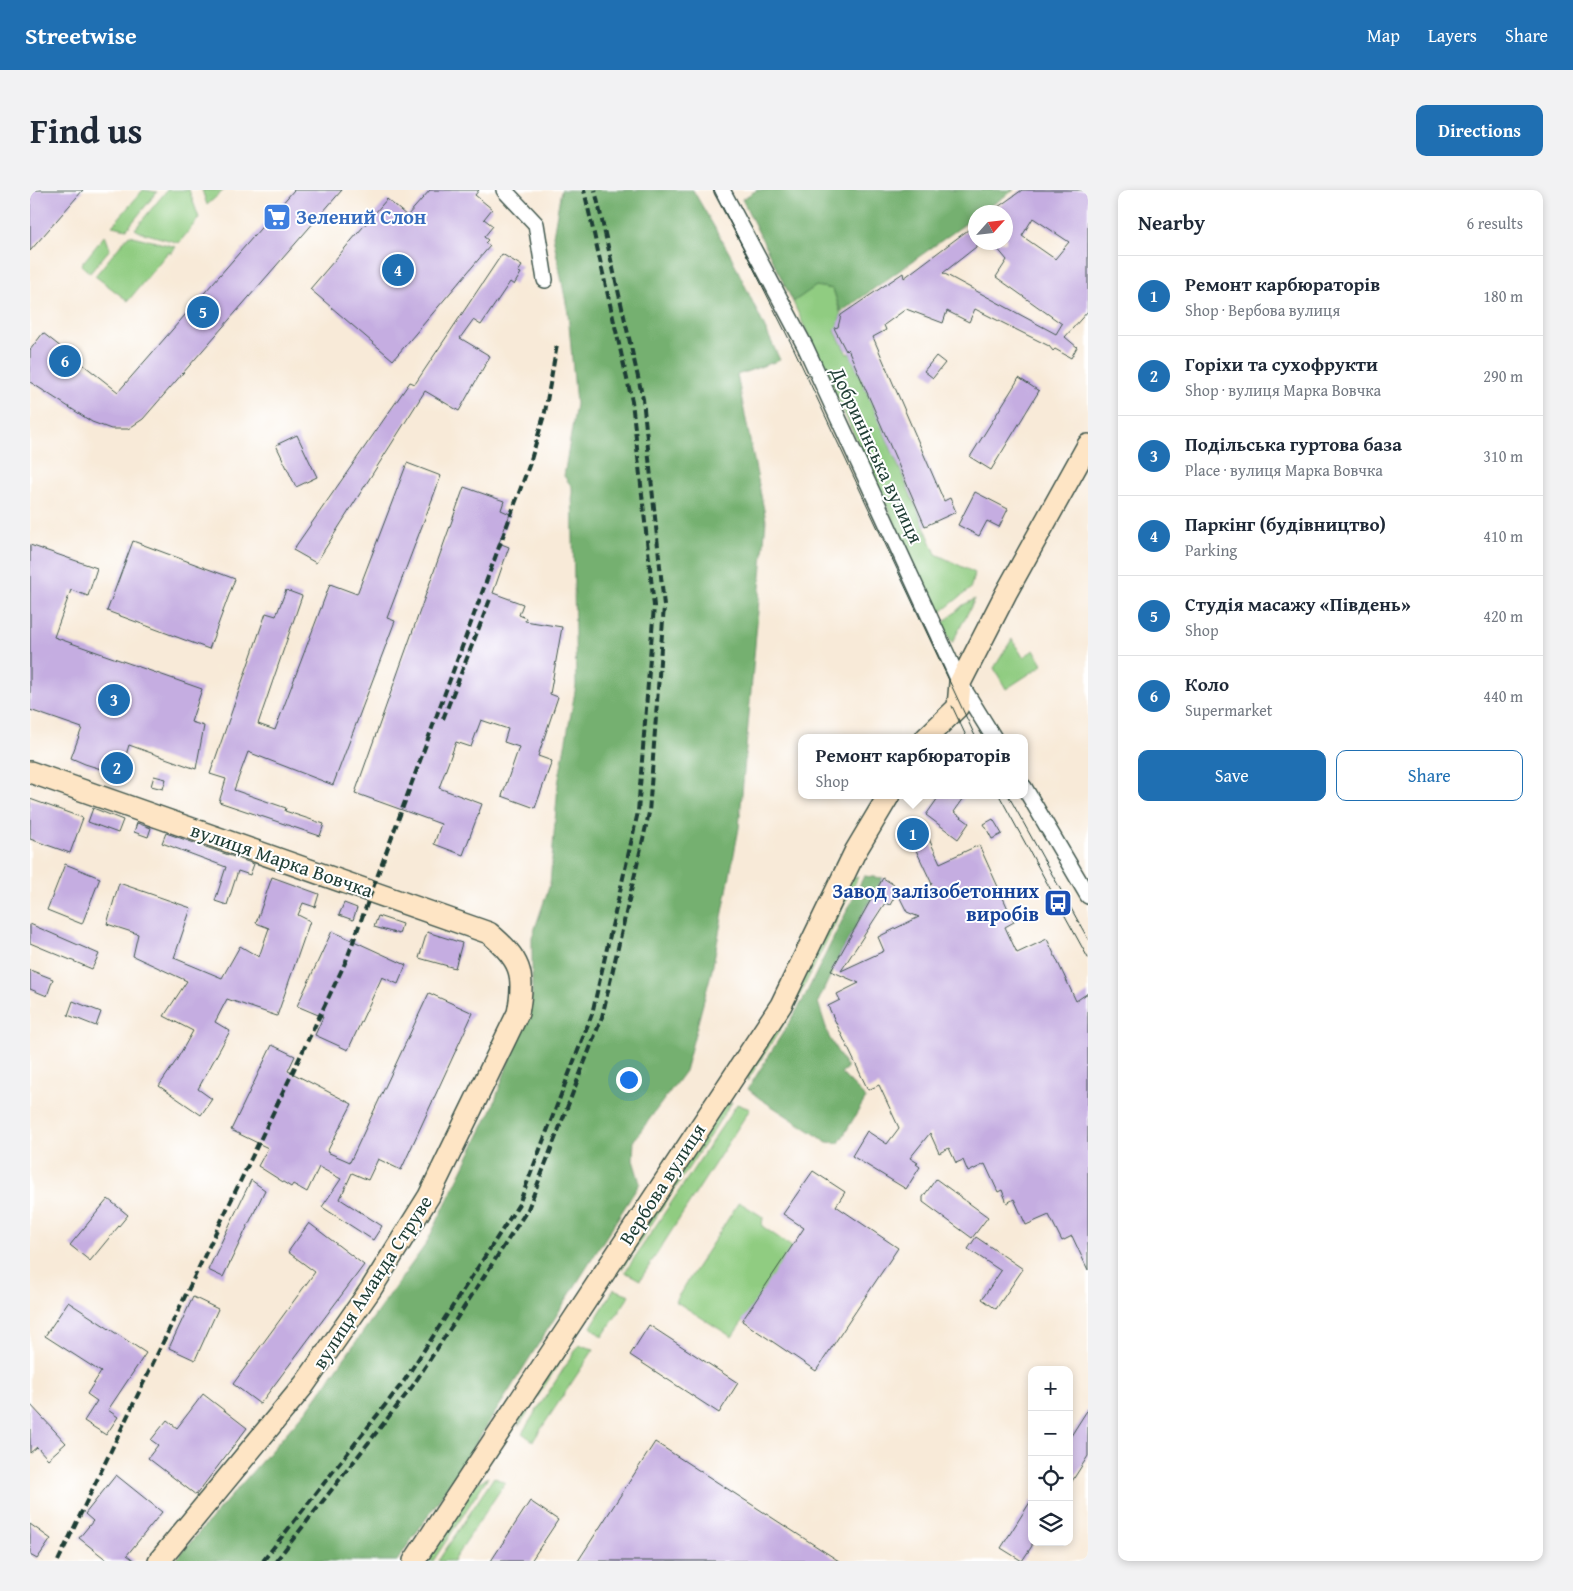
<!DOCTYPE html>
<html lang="en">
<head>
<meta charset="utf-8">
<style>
	:root { --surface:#fff; --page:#f2f2f3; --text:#1f2937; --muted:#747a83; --line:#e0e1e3; --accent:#1f6fb2 }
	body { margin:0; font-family:"Gentium Book Plus",serif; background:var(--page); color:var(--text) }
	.controls { position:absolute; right:15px; bottom:15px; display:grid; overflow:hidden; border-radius:10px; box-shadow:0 2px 8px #0003 }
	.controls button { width:45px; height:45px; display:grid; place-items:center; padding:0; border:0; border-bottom:1px solid var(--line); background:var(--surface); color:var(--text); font:25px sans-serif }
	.compass { position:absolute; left:938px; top:15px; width:45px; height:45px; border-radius:50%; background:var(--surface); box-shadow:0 2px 8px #0003; rotate:63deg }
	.you { position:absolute; left:598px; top:889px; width:18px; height:18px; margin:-12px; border:4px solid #fff; border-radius:50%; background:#1a73e8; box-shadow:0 0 0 8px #1a73e833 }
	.badge { display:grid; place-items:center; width:32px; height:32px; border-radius:50%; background:var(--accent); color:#fff; font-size:16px; font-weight:700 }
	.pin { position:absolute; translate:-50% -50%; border:2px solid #fff; box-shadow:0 1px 5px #0006 }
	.popup { position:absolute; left:768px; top:544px; width:230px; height:65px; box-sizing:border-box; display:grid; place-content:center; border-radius:10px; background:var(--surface); filter:drop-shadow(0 1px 4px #0005); font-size:16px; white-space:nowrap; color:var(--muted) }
	.popup b { font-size:19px; color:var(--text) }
	.popup::after { content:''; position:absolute; left:50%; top:100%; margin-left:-10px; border:10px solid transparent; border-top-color:var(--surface) }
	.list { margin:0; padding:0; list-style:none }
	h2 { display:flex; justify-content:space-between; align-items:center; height:65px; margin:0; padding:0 20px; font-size:21px }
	h2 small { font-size:16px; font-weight:400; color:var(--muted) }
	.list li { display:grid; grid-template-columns:32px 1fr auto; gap:15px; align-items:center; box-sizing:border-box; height:80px; padding:0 20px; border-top:1px solid var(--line) }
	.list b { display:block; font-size:19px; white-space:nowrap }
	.list p { margin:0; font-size:16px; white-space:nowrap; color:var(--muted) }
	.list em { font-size:16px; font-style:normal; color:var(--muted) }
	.actions { display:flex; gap:10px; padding:15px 20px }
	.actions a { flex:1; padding:11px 0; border:1px solid var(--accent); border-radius:10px; text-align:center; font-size:18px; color:var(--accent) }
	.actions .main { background:var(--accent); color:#fff }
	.icon { flex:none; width:28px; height:28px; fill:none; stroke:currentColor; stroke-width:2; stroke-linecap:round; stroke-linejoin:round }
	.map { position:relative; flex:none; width:1058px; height:1371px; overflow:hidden; border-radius:10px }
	header { display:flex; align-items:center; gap:30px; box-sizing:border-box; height:70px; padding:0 25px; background:var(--accent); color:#fff }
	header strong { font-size:24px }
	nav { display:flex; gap:28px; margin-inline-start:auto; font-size:18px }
	.intro { display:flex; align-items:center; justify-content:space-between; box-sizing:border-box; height:120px; padding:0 30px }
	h1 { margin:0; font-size:35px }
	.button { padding:12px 22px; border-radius:10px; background:var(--accent); color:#fff; font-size:18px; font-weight:700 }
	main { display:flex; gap:30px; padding:0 30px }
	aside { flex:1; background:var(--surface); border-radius:10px; box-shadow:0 2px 8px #0003 }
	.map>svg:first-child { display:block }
</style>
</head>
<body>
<header>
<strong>Streetwise</strong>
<nav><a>Map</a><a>Layers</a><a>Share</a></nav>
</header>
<div class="intro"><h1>Find us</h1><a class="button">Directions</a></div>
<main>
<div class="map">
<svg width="1058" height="1371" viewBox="0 0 1058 1371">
	<rect width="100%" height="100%" fill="#fff"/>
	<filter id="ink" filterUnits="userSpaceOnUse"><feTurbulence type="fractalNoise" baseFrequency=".02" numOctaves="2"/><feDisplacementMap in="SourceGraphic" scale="10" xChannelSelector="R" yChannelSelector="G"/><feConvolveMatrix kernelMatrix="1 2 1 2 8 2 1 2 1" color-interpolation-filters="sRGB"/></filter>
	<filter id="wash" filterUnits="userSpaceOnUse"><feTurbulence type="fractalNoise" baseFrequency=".0096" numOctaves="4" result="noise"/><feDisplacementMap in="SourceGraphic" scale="20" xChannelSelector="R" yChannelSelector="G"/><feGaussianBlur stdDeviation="1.12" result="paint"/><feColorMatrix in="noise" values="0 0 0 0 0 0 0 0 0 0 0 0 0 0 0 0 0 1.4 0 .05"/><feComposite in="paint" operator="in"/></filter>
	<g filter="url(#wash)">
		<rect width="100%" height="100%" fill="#f8ead8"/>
		<path fill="#90cc81" stroke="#58845a" d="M113,0l14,2 -30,37 -15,-3z
			M137,0h22l10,28 -20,25 -39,-11 -5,-3z
			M172,0h22l-17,15z
			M75,45l5,14 -20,24 -9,-8z
			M99,45l47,12 -5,6 -3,-1 -40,49 -33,-25z
			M786,96l17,3 8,26 -3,12 -4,2 13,25 3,-1 86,201 39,19 -5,16 -33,26 -144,-313z
			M945,409l-23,44 -10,-19 21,-19z
			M982,449l11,18 11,-7 9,15 -37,24 -12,-21z
			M828,687l-66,134 -45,70 1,-12 102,-190z
			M702,912l-110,167 -2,-8 103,-155z
			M707,914l13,5 -110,171 -15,-8z
			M709,1012l24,15 -1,9 30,21 -60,90 -57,-36z
			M584,1099l16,6 -28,42 -11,-10z
			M549,1155l15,4 -61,92 -11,-8z
			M539,1157l-50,79 1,-11 40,-63z
			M458,1287l-55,84h-7l49,-77z
			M464,1287l11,6 -52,78h-15z"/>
		<path fill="#74b06f" stroke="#4a7652" d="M531,0h132l38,66 49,104 -43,15 29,145 -27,308 -27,142 -27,101 -51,69 -1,20 7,23 -186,295 -57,83h-223l136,-155 116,-162 66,-135 40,-114v-58l18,-53 8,-100 18,-98 -4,-199 -8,-11 12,-72 -8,-91 -15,-77z
			M727,0h257l-32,22h-6l-1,5 -134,95 -8,-23 -17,-3 -23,16 -51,-103z
			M834,686l19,2 -41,73 -24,51 11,35 18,31 -6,5 25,25 -27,45 -12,-1 -68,-44 -11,-9 55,-89z"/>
		<g id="blocks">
			<path fill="#c5ade1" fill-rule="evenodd" d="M0,0h53l-53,61z
				M264,0h48l-199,229 -15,10h-17l-19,-7 -62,-40v-32l13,-17 75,59z
				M400,0h49l-4,5 17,14 -8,10 9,7 -9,11 4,3 -3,3 5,3 -97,114 -83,-71 77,-90 20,17z
				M992,0h66v121l-23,26 12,10 -6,11 -16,-9 -2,2 -4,-5 -74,-37 -6,13 -22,-11 -4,12 -37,-14 -22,16 2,5 -13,7 71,164 6,-3 6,14 -31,14 -77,-177 -2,2 -12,-23 4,-1 3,-12 62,-42 1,5 72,-54v23l-33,26 113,61 6,-10 -66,-47 11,-17 -15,-18h14v-30h-15zM1003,28l36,24 -14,17 -33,-23z
				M472,64l20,12 -4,6 3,1 -7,12 -4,-3 -29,43 -8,-5 -13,18 30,18 -31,55 -34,-20 -109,172 -23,-13 117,-168 5,2z
				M906,166l9,7 -12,15 -9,-7z
				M989,188l20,13 -48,79 -21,-13z
				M267,245l20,42 -21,10 -20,-42z
				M377,273l34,13 -54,142 8,3 -62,164 -85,-33 -14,38 52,18 -1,3 39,13 -4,12 -101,-34 7,-23 -16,-5 56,-161 10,3 10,-26 16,6 -44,128 17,6 55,-146 27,10z
				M434,297l40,14 -3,9 9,4 -11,29 10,4 -16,46 30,11 -4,11 7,3 -1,3 37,6 -12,67 8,3 -20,59 14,5 -17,47 -33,-12 17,-49 -15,-5 4,-13 -27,-9 -10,27 -15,-5 -17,46 43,16 -19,51 -29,-11 7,-20 -86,-31z
				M945,302l33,17 -9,18 -12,-6 -8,15 -21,-11z
				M103,351l102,38 -26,70 -102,-38z
				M0,355l67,23 -9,28 -17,-6 -17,47 148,52 -11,33 13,4 -8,43 -67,-24 -9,30 -35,-11 -14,-6 11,-30 -52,-18z
				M124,586l12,3 -3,10 -12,-3z
				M910,605h26l-12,17 15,11 -11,16 -32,-24z
				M0,609l53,19 -13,35 -40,-14z
				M63,618l30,12 -5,13 -30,-11z
				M963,629l9,15 -10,5 -8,-15z
				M884,632l9,4 17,37 39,-18 35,77 -9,5 12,26 30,-14 29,62 12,-8v277l-16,-34 -10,5 -13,-26 -23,10 -12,-26 -7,4 -5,-13 -4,2 -13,-28 -17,8 -5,-12 -7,3 -7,-15 -10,5 -9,-20 -20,25 8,5 -2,1 4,3 -14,22 -54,-33 15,-25 20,13 12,-16 -20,-43 -11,5 -40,-84 12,-6 -3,-6 22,-11 -28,-12 52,-93 27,17 22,-11 -17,-36 -12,-7zM867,702l10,20 12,5 -41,20 6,14 -43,20 44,-68 5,2z
				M107,633l14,5 -3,9 -14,-5z
				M136,643l88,31 -4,11 -12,-4 -11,34 -12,-4 11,-34 -64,-24z
				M35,674l35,14 -18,46 -35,-14z
				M242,687l47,17 -4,13 -12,-4 -5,12 12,6 -33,95 -50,-17 -12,23 15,9 -32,58 14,10 -11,16 -42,-29 17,-25 17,-30 -29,-15 23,-35 -54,-25 5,-22 -31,-10 12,-41 72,25 -17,50 48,20 18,-32 19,11 10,-29 -13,-5z
				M314,713l13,5 -4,12 -14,-5z
				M348,726l24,8 -3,10 -25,-7z
				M0,734l69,30 -7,15 -62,-26z
				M302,741l74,34 -8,19 -16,-7 -34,73 -33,-15 8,-18 -26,-11z
				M397,742l35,11 -7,25 -36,-10z
				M0,780l23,9 -6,17 -17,-7z
				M399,803l44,20 -72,157 -23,-11 -10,21 -16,-7 -12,26 42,27 -9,14 -51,-33 19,-28 -22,-12 -12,25 -14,-8 -2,3 -33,-21 10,-18 -37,-18 41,-85 23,11 -7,15 64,33 -25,48 23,10z
				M43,811l28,11 -5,14 -28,-11z
				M783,981l32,21 -9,14 62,42 -82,123 -74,-50 62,-93 -21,-14z
				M906,989l52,38 -16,21 -49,-36v-5z
				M221,990l14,10 -42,87 -15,-7z
				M78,1009l20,16 -38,46 -20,-16z
				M279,1033l55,42 -104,139 -27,-20 82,-112 -27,-20z
				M946,1047l47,32 -27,40 -14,-10 19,-28 -33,-22z
				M163,1107l25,12 -23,51 -26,-12z
				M38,1112l78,51 -38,57 10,7 -12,18 -22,-14 13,-20 -10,-7 14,-22 -56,-36z
				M619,1135l89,58 -19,30 -89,-58z
				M173,1204l44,34 -51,67 -48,-37 10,-13 -7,-5 16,-20 10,8z
				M0,1214l36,39 -18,16 -11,-12 -7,6z
				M1058,1219v47l-19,30v-47z
				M625,1252l184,119h-261z
				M86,1285l46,37 -35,43 8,6h-27l-29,-23 14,-17 -8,-7z
				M1002,1309v47l-10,15 -21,-13z
				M500,1311l28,19 -27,41h-40z
				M0,1334l21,15 -14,20 -7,-4z"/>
		</g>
	</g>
	<g filter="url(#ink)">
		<use href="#blocks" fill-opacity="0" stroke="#40574d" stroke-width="1"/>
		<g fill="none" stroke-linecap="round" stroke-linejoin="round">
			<defs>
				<path id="minor" d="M474,0l32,34 9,56
					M692,0l83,156 155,337 34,55
					M994,597l64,109"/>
				<path id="secondary" d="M896,548l32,-31 2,-24 46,-90 82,-148
					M0,582l459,161c31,26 37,40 29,80l-89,183 -58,93 -67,96 -145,176
					M384,1371l367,-556 74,-153 34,-57"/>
			</defs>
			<use href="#minor" stroke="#40574d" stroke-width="18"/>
			<use href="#secondary" stroke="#40574d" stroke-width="24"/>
			<use href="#minor" stroke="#fff" stroke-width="15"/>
			<use href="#secondary" stroke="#fee5c5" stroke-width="21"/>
			<path stroke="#1f3d34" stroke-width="1" d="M684,0l80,159 182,389
				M922,516l15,32
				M969,605l89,163
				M978,605l80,144"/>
			<path stroke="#1f3d34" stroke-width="4" stroke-dasharray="8 4" stroke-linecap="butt" d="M413,529l48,-122
				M28,1371l288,-600 184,-498 15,-51 12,-67
				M233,1371l141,-180 115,-177 73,-190 46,-202 16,-206 -22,-205 -48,-211
				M246,1371l136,-174 116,-178 74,-192 47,-204 15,-207 -21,-207 -48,-209"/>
		</g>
	</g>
	<defs>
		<symbol id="supermarket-square" viewBox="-11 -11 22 22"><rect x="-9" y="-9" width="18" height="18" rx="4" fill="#3f7fe0" stroke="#fff"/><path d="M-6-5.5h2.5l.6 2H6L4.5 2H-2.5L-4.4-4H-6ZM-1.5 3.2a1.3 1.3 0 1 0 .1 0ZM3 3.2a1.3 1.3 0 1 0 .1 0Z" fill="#fff"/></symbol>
		<symbol id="bus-square" viewBox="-11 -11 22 22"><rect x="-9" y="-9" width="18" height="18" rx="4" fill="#1a4fb4" stroke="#fff"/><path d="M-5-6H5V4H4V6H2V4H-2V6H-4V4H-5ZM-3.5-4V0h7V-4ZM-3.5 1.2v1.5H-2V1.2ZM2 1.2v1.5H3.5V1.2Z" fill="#fff"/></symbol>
	</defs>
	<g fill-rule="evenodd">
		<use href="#supermarket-square" x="231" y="11" width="32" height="32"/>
		<use href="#bus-square" x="1012" y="697" width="32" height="32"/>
	</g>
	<g text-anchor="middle" stroke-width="4" stroke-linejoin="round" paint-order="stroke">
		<g font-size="20" font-weight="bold" fill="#366cbe" stroke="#fff" text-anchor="start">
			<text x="266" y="34">Зелений Слон</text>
		</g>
		<g font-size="20" fill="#1f3d34" stroke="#fff">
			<text transform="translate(847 265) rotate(65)" y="7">Добринінська вулиця</text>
			<text transform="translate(252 670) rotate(19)" y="7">вулиця Марка Вовчка</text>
			<text transform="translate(632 994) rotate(-57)" y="7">Вербова вулиця</text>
			<text transform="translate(342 1092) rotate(-57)" y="7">вулиця Аманда Струве</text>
		</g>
		<g font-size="20" font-weight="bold" fill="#164399" stroke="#fff" text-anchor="end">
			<text x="1009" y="708">Завод залізобетонних<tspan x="1009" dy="23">виробів</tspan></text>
		</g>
	</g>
</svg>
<div class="controls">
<button>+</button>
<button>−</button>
<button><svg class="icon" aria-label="locate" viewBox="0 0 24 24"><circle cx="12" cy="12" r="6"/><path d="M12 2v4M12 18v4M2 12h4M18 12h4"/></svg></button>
<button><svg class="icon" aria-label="layers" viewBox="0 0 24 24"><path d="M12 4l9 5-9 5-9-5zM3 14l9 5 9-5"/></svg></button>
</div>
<svg class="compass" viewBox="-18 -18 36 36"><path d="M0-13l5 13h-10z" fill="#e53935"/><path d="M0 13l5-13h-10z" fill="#747a83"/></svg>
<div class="you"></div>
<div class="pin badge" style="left:883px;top:644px">1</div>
<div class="popup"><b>Ремонт карбюраторів</b>Shop</div>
<div class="pin badge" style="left:87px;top:578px">2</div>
<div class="pin badge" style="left:84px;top:510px">3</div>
<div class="pin badge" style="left:368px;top:80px">4</div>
<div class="pin badge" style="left:173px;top:122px">5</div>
<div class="pin badge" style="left:35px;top:171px">6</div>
</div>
<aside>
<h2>Nearby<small>6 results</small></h2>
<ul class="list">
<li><span class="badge">1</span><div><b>Ремонт карбюраторів</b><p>Shop · Вербова вулиця</p></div><em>180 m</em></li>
<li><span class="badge">2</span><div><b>Горіхи та сухофрукти</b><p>Shop · вулиця Марка Вовчка</p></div><em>290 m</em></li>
<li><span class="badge">3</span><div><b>Подільська гуртова база</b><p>Place · вулиця Марка Вовчка</p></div><em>310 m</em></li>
<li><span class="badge">4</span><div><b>Паркінг (будівництво)</b><p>Parking</p></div><em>410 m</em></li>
<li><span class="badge">5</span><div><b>Студія масажу «Південь»</b><p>Shop</p></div><em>420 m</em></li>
<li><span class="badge">6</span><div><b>Коло</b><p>Supermarket</p></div><em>440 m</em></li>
</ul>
<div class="actions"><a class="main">Save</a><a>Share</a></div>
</aside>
</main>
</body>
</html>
